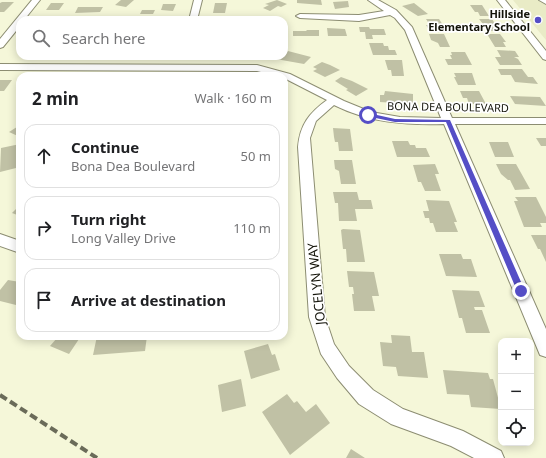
<!DOCTYPE html>
<html lang="en">
<head>
<meta charset="utf-8">
<style>
	:root { --surface:#fff; --page:#f2f2f2; --text:#202124; --muted:#757577; --line:#e0e0e0 }
	body { margin:0; font-family:"Noto Sans",sans-serif; background:var(--page); color:var(--text) }
	.controls { position:absolute; right:12px; bottom:12px; display:grid; overflow:hidden; border-radius:8px; box-shadow:0 2px 10px #0003 }
	.controls button { width:36px; height:36px; display:grid; place-items:center; padding:0; border:0; border-bottom:1px solid var(--line); background:var(--surface); color:var(--text); font:20px sans-serif }
	.stop { position:absolute; width:12px; height:12px; margin:-9px; border:3px solid #554ec6; border-radius:50%; background:#fff }
	.stop.end { background:#554ec6; border-color:#fff; box-shadow:0 1px 4px #0008 }
	.list { margin:0; padding:0; list-style:none }
	h2 { display:flex; justify-content:space-between; align-items:center; height:52px; margin:0; padding:0 16px; font-size:17px }
	h2 small { font-size:13px; font-weight:400; color:var(--muted) }
	.list li { display:grid; grid-template-columns:26px 1fr auto; gap:12px; align-items:center; box-sizing:border-box; height:64px; margin:0 8px 8px; padding:0 8px; border:1px solid var(--line); border-radius:12px }
	.list b { display:block; font-size:15px; white-space:nowrap }
	.list p { margin:0; font-size:13px; white-space:nowrap; color:var(--muted) }
	.list em { font-size:13px; font-style:normal; color:var(--muted) }
	.icon { flex:none; width:22px; height:22px; fill:none; stroke:currentColor; stroke-width:2; stroke-linecap:round; stroke-linejoin:round }
	.map { position:relative; flex:none; width:546px; height:458px; overflow:hidden }
	.search { position:absolute; background:var(--surface); box-shadow:0 2px 10px #0003; left:16px; top:16px; width:272px; height:44px; display:flex; align-items:center; gap:10px; box-sizing:border-box; padding:0 14px; border-radius:12px; color:var(--muted); font-size:15px }
	.panel { position:absolute; background:var(--surface); box-shadow:0 2px 10px #0003; left:16px; top:72px; width:272px; height:268px; border-radius:12px }
	.map>svg:first-child { display:block }
</style>
</head>
<body>
<div class="map">
<svg width="546" height="458" viewBox="0 0 546 458">
	<rect width="100%" height="100%" fill="#f5f7d9"/>
	<path fill="#e9ebc6" d="M513,0h33v40z"/>
	<path fill="#c0c1a5" d="M121,0h13l-8,7 -11,-2z
		M277,0l10,4 -6,3 -3,-1 -8,5 -7,-3 6,-3 -4,-1z
		M297,0h24l1,5 -25,-2z
		M348,1l1,6 -14,2 -2,-7z
		M2,2h12l-10,10h-4v-9z
		M51,3h13l-5,7h-13z
		M215,3h12l-2,10h-12z
		M414,3l14,11 -10,2 -16,-10z
		M163,4h13l-3,7 -12,-1z
		M470,5h12l7,11h-9l-2,-4h-3z
		M78,7h25l-3,5 -25,1z
		M142,10h13l-2,4h-13z
		M42,16h13l-2,4h-14z
		M158,16h12l-1,4h-13z
		M265,16l8,4h-19z
		M426,19h13l6,9h-8l2,2h-10l-3,-5h4z
		M479,19h13l5,8h-2l3,4h-11l-1,-3h-6l-3,-4h6z
		M359,27h10l1,2h14l2,6h-14l1,4h-7l-1,-7h-5z
		M327,28l18,1 2,7h-19z
		M306,30h13v6h-26v-5h14z
		M429,34h15l6,13h-10l-2,-4 -7,-3z
		M487,34h13l6,8h-3l3,5h-11z
		M369,43h14l1,3h4l1,4h6l2,5h-24z
		M497,50l18,1 4,6h-5l4,2 4,6h-22l-5,-8h6z
		M288,51l23,6 -7,7 -28,-5 3,-3h5z
		M451,52h14l7,13h-24l-3,-6h7l-2,-4h2z
		M385,60h17l2,16h-12l-1,-6h-3z
		M322,62l8,3 10,5 -15,7 -12,-6 4,-2 -4,-2z
		M498,69h24l6,8h5l5,7 -23,-2 -4,-7h-10z
		M454,73h18l4,12h-18l-4,-8h2z
		M341,77l11,4 16,8 -12,7 -10,-6 2,-1 -13,-8z
		M0,80h12l-8,11h-4z
		M385,91l28,3v10l-33,-2v-7h4z
		M460,91h19l7,13h-17l-2,-6h-4z
		M510,96l30,1 6,9 -31,-2z
		M20,125v12l-11,-5z
		M333,128l17,1 3,22h-14l-1,-9h-3l-1,-5z
		M536,138h10v8h-5z
		M392,141h16l2,4h5l1,3h10l4,9h-33z
		M489,142h19l6,15h-19z
		M20,144v23l-20,5 1,-24z
		M334,160h18l4,24h-15l-2,-13 -4,-2z
		M435,164l4,10h-4l6,17h-16l-4,-9h-3l-5,-17z
		M496,164h20l14,25 -15,1 -5,-10h-2l-7,-6z
		M333,192h24l2,8h12l2,9h-18l2,12h-18l-1,-18h-3z
		M515,197h21l10,20v6h-6l2,4h-18l-10,-26h4z
		M426,200l23,1 8,21h-3l4,10h-22l-3,-9h-3l-1,-5h-4l-2,-7h6z
		M20,205v11l-8,-3z
		M343,229l17,1 5,32h-18l-1,-13h-3l-2,-19z
		M531,235h15v27l-6,-13h-2z
		M439,254h22l2,5h8l6,18 -31,-1z
		M347,271l27,1 5,24h-7l3,15h-21l-2,-17h2l-1,-7h-4z
		M8,280l12,2v24l-20,-5v-11z
		M452,290l27,1 6,16h-11l1,3h7l8,23h-24l-4,-15h-3z
		M391,335l19,1 2,16h12l4,26 -30,-2 -2,-9 -13,-1 -3,-24 12,1z
		M53,336h28l-12,18 -19,-8 7,-8z
		M97,336h50l-2,15 -52,4z
		M268,344l4,11 3,-1 5,16 -29,9 -7,-28z
		M443,370l45,3 2,6h3l8,30 -30,-2 -2,-12 -22,-1z
		M241,379l5,27 -24,6 -4,-27z
		M287,394l7,9 3,-2 9,11 10,-8 14,19 -40,32 -28,-43z
		M351,449l14,9h-19z"/>
	<g fill="none" stroke-linecap="round" stroke-linejoin="round">
		<defs>
			<path id="minor" d="M32,0h8l-16,20h-4v6l-17,21 -3,1v-9z
				M194,0h8l-5,20h-8z
				M368,0h10l18,10 16,17 40,91h94v6h-91l91,205v28l-6,-2 -96,-231c-39,1 -74,-1 -110,-19l-18,16 -6,17 15,179 9,27 15,22 24,24 30,19 60,22 38,20 3,7h-30l-23,-12 -60,-22 -32,-20 -22,-26 -16,-24 -12,-37 -11,-170c2,-22 11,-34 29,-47l-43,-22v-2h-7l-20,-5 -257,-1v-6l257,1 33,9 54,27 27,11 29,5 41,1 -36,-88 -10,-12 -5,-3 -31,6 -59,-3 -4,-2 4,-2 59,1 25,-4z
				M497,0h8l41,51v9l-3,-1z
				M539,0h7v4z
				M0,234l20,7v12l-20,-7z"/>
		</defs>
		<use href="#minor" stroke="#8c8d72" stroke-width="2"/>
		<use href="#minor" fill="#fff" fill-rule="evenodd"/>
		<path stroke="#6a6b59" stroke-width="4" stroke-dasharray="8 4" stroke-linecap="butt" d="M0,395l97,63"/>
	</g>
	<path fill="#554ec6" d="M368,113l27,6 55,1 75,171 -1,2 -3,1 -4,-3 -71,-169h-51l-29,-6v-2z"/>
	<circle fill="#554ec6" stroke="#fff" stroke-width="1.5" cx="538" cy="20" r="4"/>
	<g text-anchor="middle" stroke-width="3.5" stroke-linejoin="round" paint-order="stroke">
		<g font-size="11" font-weight="bold" fill="#131309" stroke="#fff" text-anchor="end">
			<text x="530" y="18">Hillside<tspan x="530" dy="13">Elementary School</tspan></text>
		</g>
		<g font-size="11" fill="#131309" stroke="#fff">
			<text transform="translate(448 107) rotate(1)" y="4">BONA DEA BOULEVARD</text>
		</g>
		<g font-size="13" fill="#131309" stroke="#fff">
			<text transform="translate(316 284) rotate(-96)" y="5">JOCELYN WAY</text>
		</g>
	</g>
</svg>
<div class="controls">
<button>+</button>
<button>−</button>
<button><svg class="icon" aria-label="locate" viewBox="0 0 24 24"><circle cx="12" cy="12" r="6"/><path d="M12 2v4M12 18v4M2 12h4M18 12h4"/></svg></button>
</div>
<div class="stop" style="left:368px;top:115px"></div>
<div class="stop end" style="left:521px;top:291px"></div>
<div class="search"><svg class="icon" aria-label="search" viewBox="0 0 24 24"><circle cx="10" cy="10" r="6"/><path d="M15 15l6 6"/></svg>Search here</div>
<section class="panel">
<h2>2 min<small>Walk · 160 m</small></h2>
<ul class="list">
<li><svg class="icon" aria-label="ahead" viewBox="0 0 24 24"><path d="M12 20V5M6 11l6-6 6 6"/></svg><div><b>Continue</b><p>Bona Dea Boulevard</p></div><em>50 m</em></li>
<li><svg class="icon" aria-label="right" viewBox="0 0 24 24"><path d="M7 20v-9h11M14 6l5 5-5 5"/></svg><div><b>Turn right</b><p>Long Valley Drive</p></div><em>110 m</em></li>
<li><svg class="icon" aria-label="arrive" viewBox="0 0 24 24"><path d="M6 21V4h12l-3 4 3 4H6"/></svg><div><b>Arrive at destination</b></div></li>
</ul>
</section>
</div>
</body>
</html>
